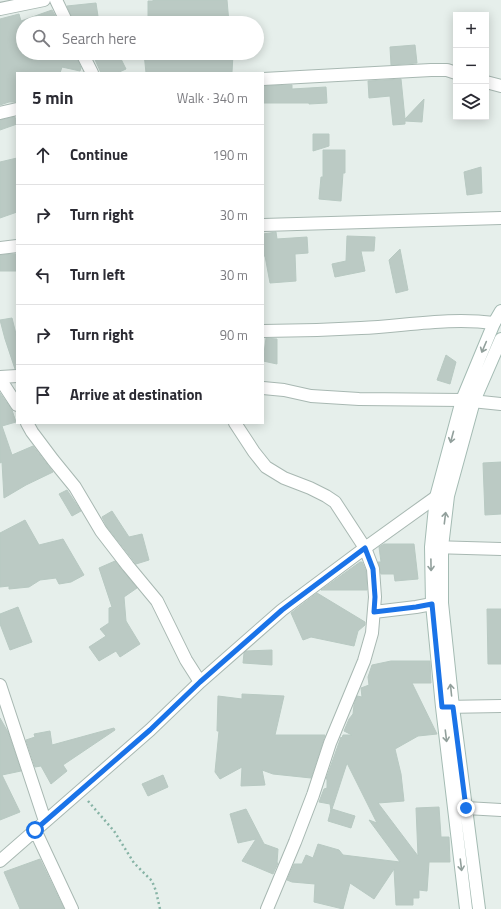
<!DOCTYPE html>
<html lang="en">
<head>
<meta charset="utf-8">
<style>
	:root { --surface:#fff; --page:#f2f2f3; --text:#2b2b33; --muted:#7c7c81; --line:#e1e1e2 }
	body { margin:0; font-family:"Titillium Web",sans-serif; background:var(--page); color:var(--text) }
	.controls { position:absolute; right:12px; top:12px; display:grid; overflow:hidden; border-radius:0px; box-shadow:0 2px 10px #0003 }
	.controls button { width:36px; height:36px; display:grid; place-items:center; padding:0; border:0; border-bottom:1px solid var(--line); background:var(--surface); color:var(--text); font:20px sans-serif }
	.stop { position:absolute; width:12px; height:12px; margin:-9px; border:3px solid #1a73e8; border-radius:50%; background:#fff }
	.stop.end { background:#1a73e8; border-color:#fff; box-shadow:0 1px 4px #0008 }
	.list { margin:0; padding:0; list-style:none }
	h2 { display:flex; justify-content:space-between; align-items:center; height:52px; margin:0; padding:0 16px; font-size:17px }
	h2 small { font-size:13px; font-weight:400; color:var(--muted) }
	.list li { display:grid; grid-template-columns:26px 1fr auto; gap:12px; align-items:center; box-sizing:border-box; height:60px; padding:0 16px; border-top:1px solid var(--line) }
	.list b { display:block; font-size:15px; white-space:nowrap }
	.list em { font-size:13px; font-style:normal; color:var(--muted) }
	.icon { flex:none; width:22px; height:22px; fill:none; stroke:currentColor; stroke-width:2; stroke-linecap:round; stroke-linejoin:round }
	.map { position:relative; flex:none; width:501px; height:909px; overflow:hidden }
	.search { position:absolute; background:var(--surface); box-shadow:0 2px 10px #0003; left:16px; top:16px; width:248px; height:44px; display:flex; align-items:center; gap:10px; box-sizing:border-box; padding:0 14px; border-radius:22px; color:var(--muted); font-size:15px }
	.panel { position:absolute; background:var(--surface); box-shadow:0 2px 10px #0003; left:16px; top:72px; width:248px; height:352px; border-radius:0px }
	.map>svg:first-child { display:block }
</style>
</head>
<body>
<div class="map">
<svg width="501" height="909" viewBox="0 0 501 909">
	<rect width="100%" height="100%" fill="#e6efeb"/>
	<path fill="#bbcac4" stroke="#b8c9c2" d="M153,0h74l2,23h-56l2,-3h-27v-19h5z
		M96,3l3,20h-25l-7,-17z
		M52,10l7,13h-37l1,30h52l6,15 -1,3 -18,-4 -2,6h-43v29h-8l-9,3v-86l19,-5 2,7z
		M415,45l2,18 -26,2 -1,-18z
		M92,53h26l8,16 -9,4h-16z
		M144,53l89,1 -1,18 -86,1z
		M401,79l4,40 19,-20 -2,23 -17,-1v3l-12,1 -3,-29 -21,2 -1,-17z
		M292,85v4l34,-2 1,16 -18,1v-1h-46v-17z
		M15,117l2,7 -17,6v-10z
		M313,134h16v12l-16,5z
		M323,150h22v23h-2l-2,28 -22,-2 2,-22h2z
		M17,158v54l-17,6v-56z
		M481,167l1,26 -15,2 -3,-23z
		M276,232l1,7 30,-2 1,16 -13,1 1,27 -26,2 -5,-27h-2v-22z
		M347,236l28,1 -1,14h-13l4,20 -30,6 -3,-13 14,-3z
		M400,249l8,41 -12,3 -7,-33z
		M16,254v17h-16v-16z
		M12,318l5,20v31h-2l-10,-30 -5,-19z
		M266,338l11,1v25l-14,-3z
		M446,355l10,7 -6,22 -13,-4z
		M0,393l12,17 4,12 -14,4 10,29 21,-9 20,26 -27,13 -22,13 -2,-36 -2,1z
		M501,462v52l-16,1 -2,-52z
		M67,490l14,21 -9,5 -13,-22z
		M112,511l17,26 13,-3 7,26 -13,4 -29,-37 -5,-10z
		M25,520l14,25 24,-6 21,36 -13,7 -12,2 -3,-6 -16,2 -11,7 -20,2v-3l-9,1v-54z
		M384,544h30l4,35 -23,2 -1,-7h-13l-3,-12h3l-2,-15z
		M115,561l22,27 -13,9 2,24 14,23 -20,13 -4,-6 -17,10 -10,-14 17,-11 -6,-7 9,-6v-15l3,-1 -13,-39z
		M360,562h2l4,9 1,19h-46z
		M317,593l48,29v3l-7,6 -4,15 -43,-9 -8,3 -12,-27z
		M18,607l14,35 -22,8 -10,-26v-10z
		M487,609h14v55h-13z
		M272,650v15l-29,-2 1,-10 2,-2z
		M391,661h39l1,22h-19l25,51 -19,2 -23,13 6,25 3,27 -26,2 40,53 -2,-48 23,-1 2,30h8l1,25h-21l-2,29 -8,-1v8h-6v7h-17l-2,-36 -20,30 -24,-16 -7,26 -29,-7 1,-18 -23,-2 -5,-2 7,-16h8l4,-9 7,3 5,-14 21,6 4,5 57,7 -31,-42 8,3 -30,-60 -15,46 23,7 -4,12 -23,-7 3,-11v1l-1,-7 -11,-2 5,-13 3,-1v-9h-1l15,-42 1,1 1,-3h9l-8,-4 5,-12 4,-5 1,-9 3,-9 5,1 -1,-9 8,-3 -1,-8 4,-12z
		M242,694l42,2 -9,39h50l-14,43 -38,-4 -11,-4 3,15 -24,1 1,-19 -22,12 -5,-7 4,-41h-2l1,-35 24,3z
		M0,718l8,14 13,39 -19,4 18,37 -20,8z
		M114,728l1,2 -52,35 4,6 -16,13 -10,-18 -6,1 -9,-27 9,-3 -1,-3 16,-3 2,14z
		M163,775l5,12 -20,9 -6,-12z
		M246,809l18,35 14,5 -1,14h1l-5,11 -31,-13 14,-22 -18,4 -8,-29z
		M40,859l24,50h-44l-16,-37z"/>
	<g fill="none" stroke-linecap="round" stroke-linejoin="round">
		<defs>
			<path id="street" d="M56,0l11,23
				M0,9l44,-9
				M82,53l10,20
				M263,79l168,-9h16l9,3
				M486,82l15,4
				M0,113l17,-4
				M263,225l238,-7
				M0,248l17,-2
				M263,331c32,0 65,-1 98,-3 44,-2 88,-11 133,-5
				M0,377l17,-1
				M0,379l17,26
				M263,388l21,2 27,6 48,3 103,1 39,4
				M27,423l5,9 21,28 22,27 26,44 27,35 29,35 29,59 14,22
				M235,423l19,29 12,15 18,11 26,10 16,8 9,6 30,46 8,21 2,28 -3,36 -8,28 -34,82 -17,52 -18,47 -28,67
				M432,547l69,2
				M374,612l42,-5 16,-3
				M0,685l45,136
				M444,707l57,-1
				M456,809l10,-1 35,2
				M35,830l37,79
				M0,861l150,-131 50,-48 82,-72 83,-62 71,-51 8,-1"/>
			<path id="secondary" d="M466,909l-24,-202 -10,-103 -1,-57 5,-50 26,-97 32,-77 7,-12
				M479,909l-26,-202 -11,-104v-56l6,-51 26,-95 27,-62"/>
		</defs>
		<use href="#street" stroke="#a8b8b2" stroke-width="14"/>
		<use href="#secondary" stroke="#a4bbb3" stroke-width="14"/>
		<path stroke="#86b3a5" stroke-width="2.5" stroke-dasharray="2 3" stroke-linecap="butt" d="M88,801l26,30 20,32 18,18 4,10 4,18"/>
		<use href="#street" stroke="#fff" stroke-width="12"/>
		<use href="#secondary" stroke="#fff" stroke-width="12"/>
	</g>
	<defs><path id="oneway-shaft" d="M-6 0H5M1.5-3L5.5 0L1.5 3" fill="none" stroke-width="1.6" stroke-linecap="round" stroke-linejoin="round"/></defs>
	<g stroke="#92a09c">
		<use href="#oneway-shaft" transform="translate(484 347) rotate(113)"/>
		<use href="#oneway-shaft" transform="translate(452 437) rotate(105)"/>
		<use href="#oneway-shaft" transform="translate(445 518) rotate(-83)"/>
		<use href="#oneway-shaft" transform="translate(431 565) rotate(89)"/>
		<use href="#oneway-shaft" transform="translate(451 690) rotate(-96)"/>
		<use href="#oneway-shaft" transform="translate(446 736) rotate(83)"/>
		<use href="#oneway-shaft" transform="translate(461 865) rotate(83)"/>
	</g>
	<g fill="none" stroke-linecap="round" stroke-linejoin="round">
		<path stroke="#1a73e8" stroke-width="5" d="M35,830l115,-100 50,-48 82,-72 83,-62 8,21 2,28 -1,15 42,-5 16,-3 10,103h11l13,101"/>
	</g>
</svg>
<div class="controls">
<button>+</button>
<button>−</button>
<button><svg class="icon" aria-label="layers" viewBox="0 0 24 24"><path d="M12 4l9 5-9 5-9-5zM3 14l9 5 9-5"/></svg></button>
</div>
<div class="stop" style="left:35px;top:830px"></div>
<div class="stop end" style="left:466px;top:808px"></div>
<div class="search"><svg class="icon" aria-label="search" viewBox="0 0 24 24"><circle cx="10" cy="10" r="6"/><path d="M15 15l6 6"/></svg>Search here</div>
<section class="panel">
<h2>5 min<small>Walk · 340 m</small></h2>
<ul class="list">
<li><svg class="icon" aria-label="ahead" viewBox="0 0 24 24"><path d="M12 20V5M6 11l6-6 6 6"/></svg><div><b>Continue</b></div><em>190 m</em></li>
<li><svg class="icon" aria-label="right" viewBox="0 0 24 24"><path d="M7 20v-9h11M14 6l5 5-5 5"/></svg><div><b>Turn right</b></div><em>30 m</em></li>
<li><svg class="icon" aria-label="left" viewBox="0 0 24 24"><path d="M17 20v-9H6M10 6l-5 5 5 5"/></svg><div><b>Turn left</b></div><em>30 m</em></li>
<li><svg class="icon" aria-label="right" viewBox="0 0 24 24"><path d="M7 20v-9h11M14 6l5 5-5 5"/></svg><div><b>Turn right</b></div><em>90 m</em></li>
<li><svg class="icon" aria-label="arrive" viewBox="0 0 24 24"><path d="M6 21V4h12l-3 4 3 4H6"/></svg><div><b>Arrive at destination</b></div></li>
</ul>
</section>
</div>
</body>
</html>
